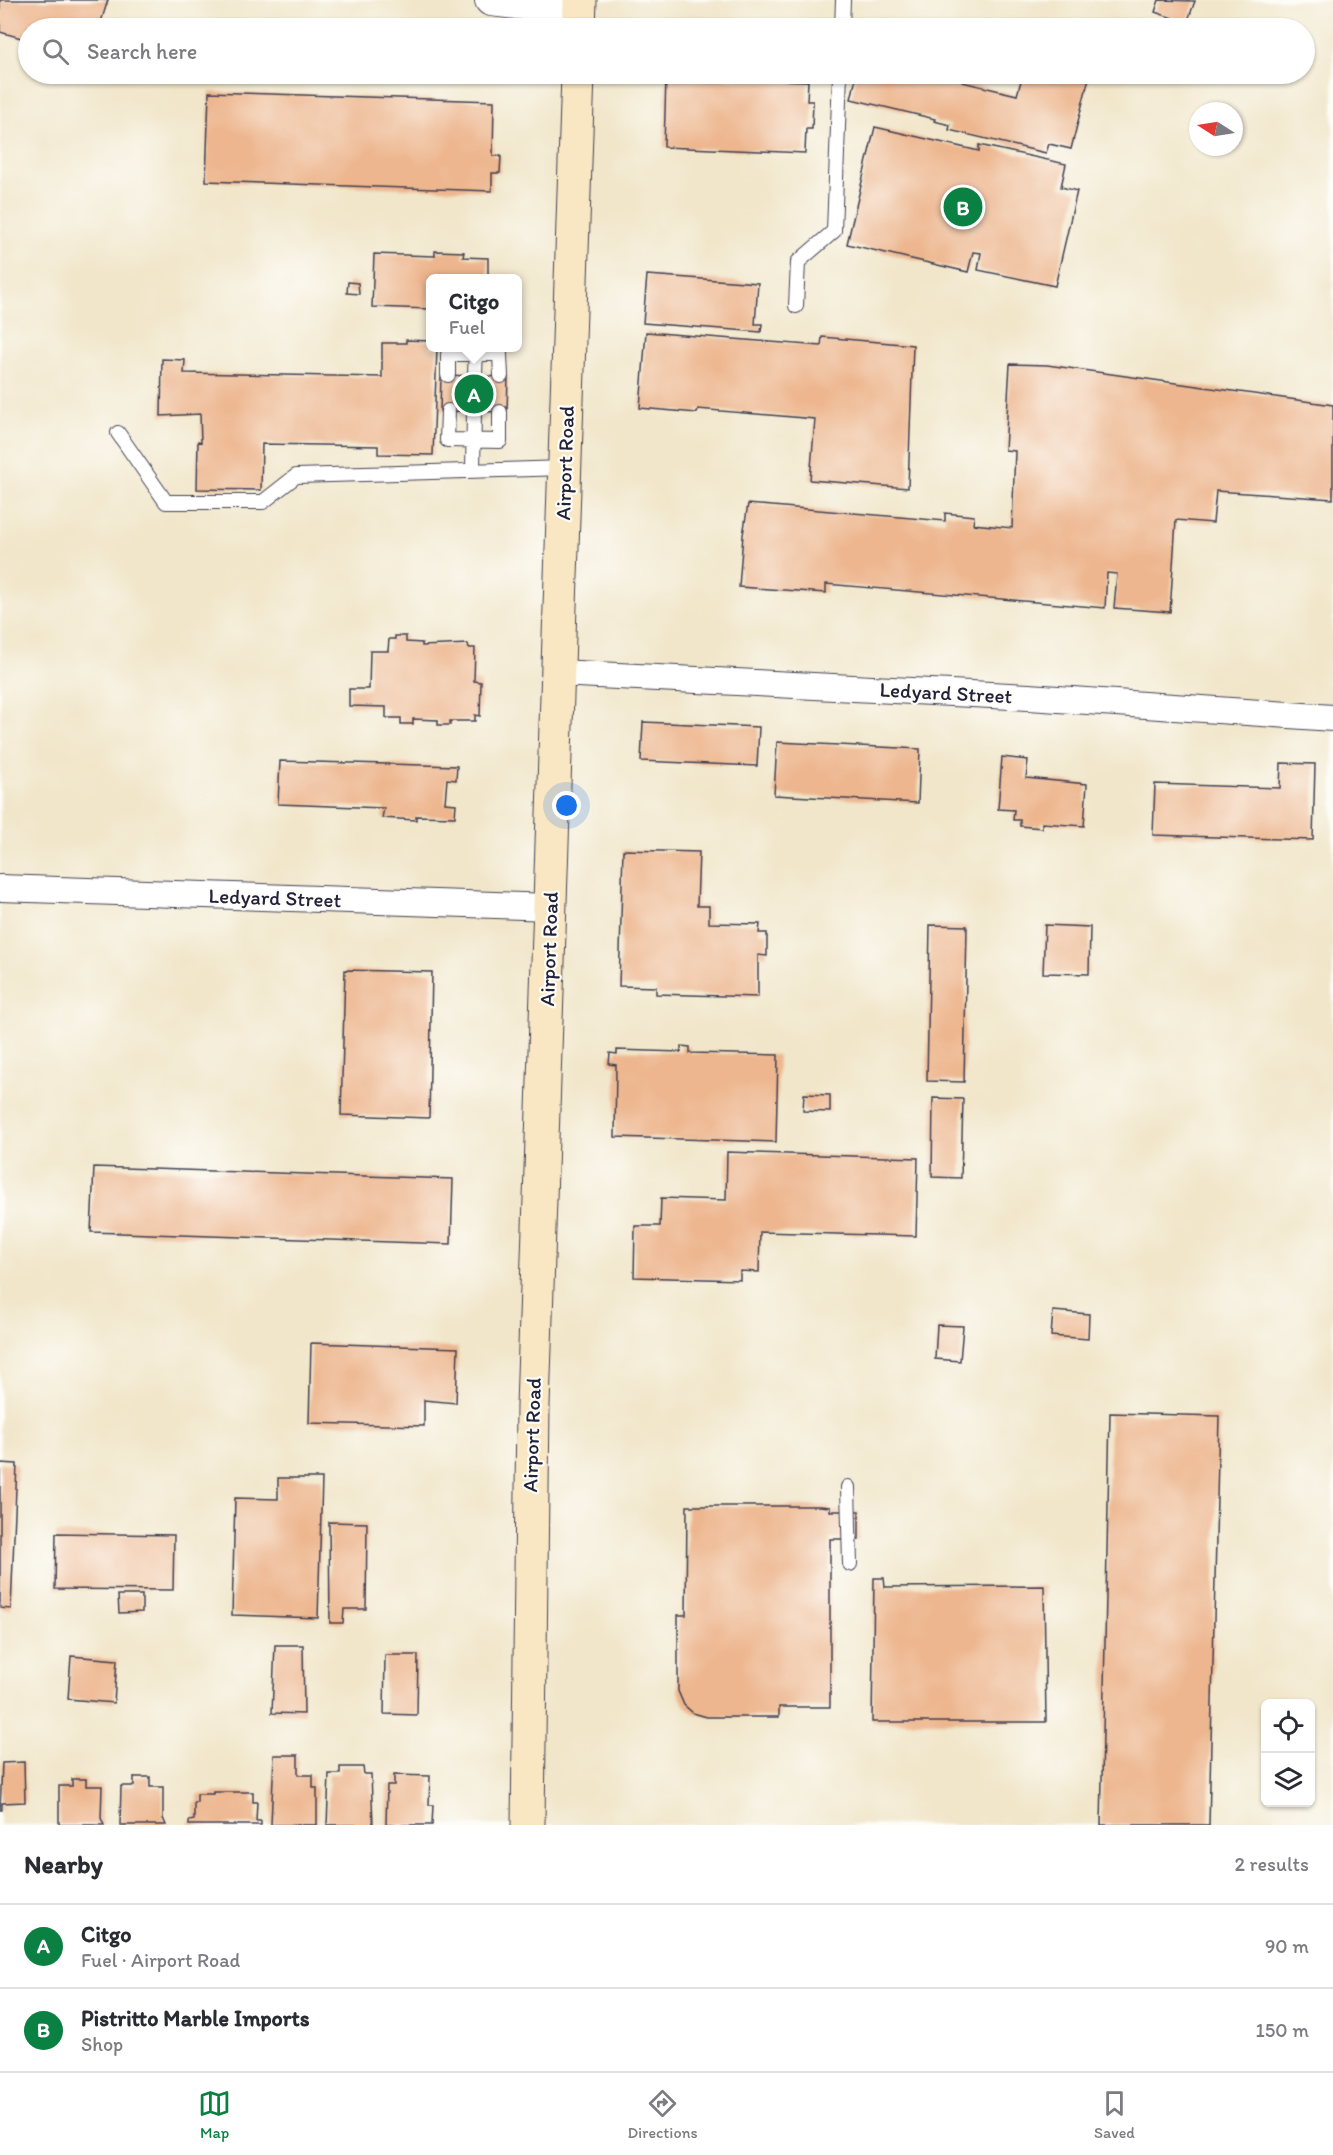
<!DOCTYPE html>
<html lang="en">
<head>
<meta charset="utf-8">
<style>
	:root { --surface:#fff; --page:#f2f2f3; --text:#2b2b33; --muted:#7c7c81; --line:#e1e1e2; --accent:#0b8043 }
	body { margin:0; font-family:Itim,sans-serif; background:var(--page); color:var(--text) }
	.controls { position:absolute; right:18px; bottom:18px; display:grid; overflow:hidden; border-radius:9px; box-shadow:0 2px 4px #0004 }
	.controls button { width:54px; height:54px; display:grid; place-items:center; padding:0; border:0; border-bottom:2px solid var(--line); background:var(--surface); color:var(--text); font:30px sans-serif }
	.compass { position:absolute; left:1189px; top:102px; width:54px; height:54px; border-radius:50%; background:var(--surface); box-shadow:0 2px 4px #0004; rotate:282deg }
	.you { position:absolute; left:567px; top:806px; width:21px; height:21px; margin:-15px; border:4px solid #fff; border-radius:50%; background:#1a73e8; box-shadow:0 0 0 9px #1a73e833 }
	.badge { display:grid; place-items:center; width:39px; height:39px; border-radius:50%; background:var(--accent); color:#fff; font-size:20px; font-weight:700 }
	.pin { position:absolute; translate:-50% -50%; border:3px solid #fff; box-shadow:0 2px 6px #0006 }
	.popup { position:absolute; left:426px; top:274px; width:96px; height:78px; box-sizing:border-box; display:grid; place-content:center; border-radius:9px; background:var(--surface); filter:drop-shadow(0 2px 4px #0005); font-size:20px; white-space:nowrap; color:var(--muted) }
	.popup b { font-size:22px; color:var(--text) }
	.popup::after { content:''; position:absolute; left:50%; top:100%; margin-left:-12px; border:12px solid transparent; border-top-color:var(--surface) }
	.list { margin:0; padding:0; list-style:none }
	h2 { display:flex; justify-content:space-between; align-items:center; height:78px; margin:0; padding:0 24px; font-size:26px }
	h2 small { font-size:20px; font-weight:400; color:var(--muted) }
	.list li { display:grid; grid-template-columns:39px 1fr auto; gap:18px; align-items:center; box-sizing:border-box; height:84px; padding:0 24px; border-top:2px solid var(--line) }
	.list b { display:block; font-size:22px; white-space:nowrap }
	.list p { margin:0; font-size:20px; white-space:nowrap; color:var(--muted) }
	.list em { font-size:20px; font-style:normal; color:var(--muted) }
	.icon { flex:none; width:33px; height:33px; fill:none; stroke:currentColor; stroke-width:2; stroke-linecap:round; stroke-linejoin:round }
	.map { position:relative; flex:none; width:1333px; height:1825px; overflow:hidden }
	.search { position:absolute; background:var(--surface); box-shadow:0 2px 4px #0004; left:18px; right:18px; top:18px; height:66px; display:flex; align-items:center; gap:15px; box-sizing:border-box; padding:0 21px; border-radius:33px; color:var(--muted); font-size:22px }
	.sheet { height:246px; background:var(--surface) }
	nav { display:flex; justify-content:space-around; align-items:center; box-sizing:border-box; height:84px; border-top:2px solid var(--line); background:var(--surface); font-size:16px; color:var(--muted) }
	nav a { display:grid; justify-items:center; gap:3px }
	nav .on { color:var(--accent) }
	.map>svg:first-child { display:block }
</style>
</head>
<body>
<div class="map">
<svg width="1333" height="1825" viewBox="0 0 1333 1825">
	<rect width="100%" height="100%" fill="#fdfcf7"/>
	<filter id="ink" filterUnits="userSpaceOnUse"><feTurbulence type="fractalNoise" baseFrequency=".0167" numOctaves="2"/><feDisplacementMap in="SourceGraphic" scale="12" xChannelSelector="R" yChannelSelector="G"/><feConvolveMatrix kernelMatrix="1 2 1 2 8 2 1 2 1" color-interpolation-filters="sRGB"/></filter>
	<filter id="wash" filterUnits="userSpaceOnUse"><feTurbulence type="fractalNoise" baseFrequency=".008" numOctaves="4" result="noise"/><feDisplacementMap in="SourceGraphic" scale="24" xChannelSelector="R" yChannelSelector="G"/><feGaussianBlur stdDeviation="1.35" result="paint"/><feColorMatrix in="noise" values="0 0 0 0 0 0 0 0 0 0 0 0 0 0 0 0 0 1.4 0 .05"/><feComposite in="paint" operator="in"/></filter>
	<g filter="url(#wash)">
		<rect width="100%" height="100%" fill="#f1e6ca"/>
		<g id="blocks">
			<path fill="#edb68e" d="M0,0h108l-9,28h-71v12l-28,-8z
				M1159,0l36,1 -8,22 -32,-11z
				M857,74h105v8l55,13 6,-21h67l-19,75 -22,-5 -3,9 -97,-23 1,-5 -16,-4 1,-2 -84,-20z
				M666,77l142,4 -1,20h6l-1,28h-6l-1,24 -141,-6z
				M209,92l285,9 -1,55h8l-1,17h-8v18l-286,-10z
				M875,127l104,24v-6l87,19 -5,23 16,4 -22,95 -77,-16 3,-17 -8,-1 -5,20 -121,-28z
				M435,251l29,1 -1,5 25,1v20h-58v31l-58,-2 2,-53 61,2z
				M647,275l111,8 -3,41h7l-1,8 -118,-9z
				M348,282l10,1 1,11 -12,-1z
				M646,332l175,14 1,-9 91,8 -5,143 -98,-8 5,-61 -117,-10 -1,4 -57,-5z
				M406,340l24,1v7h7l-4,107 -55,-1v-8l-116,-2 -1,46 -64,-1 1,-48 3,1 -1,-28 -39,2 1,-57 23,1 -1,13 198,4v-34h24z
				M1010,364l37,1 286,40v94l-117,-8 -3,32 -37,-3 -6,92 -56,-4 3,-34 -10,-1 -2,35 -279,-24v9l-87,-6 4,-52 5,-31 197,17v-8l29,3 -1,8 39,4 3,-77 -10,-1z
				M441,375l67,2 -1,35 -67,-1z
				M395,636h11v6l16,1v3l46,-2 1,4h6l-1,33 7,1 -1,34 -5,-1v6h-25v4h-12v-5l-25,-1v5h-12v-6h-15v-11l-37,-1v-17h20l1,-38h18l1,-12h6z
				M643,722l116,5 -2,39 -116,-5z
				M777,742l143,7 -2,54 -144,-8z
				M1002,757l26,3 -2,18 61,6 -3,42 -42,-3v5l-22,-2v-6h-7l1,-10 -16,-1z
				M280,761l177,5 -1,14 -9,-1 -2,24 11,1 -1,13 -39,-1v4l-34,-2 2,-10 -106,-4z
				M1281,763l34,1 -2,76 -160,-5 2,-51 125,4z
				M623,850l76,2 -2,54h12v17l51,1 -1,9h8v23l-9,-1v42l-102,-3v-7l-37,-1z
				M930,925l37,1 -3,156 -37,-1z
				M1045,925l45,2 -1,47 -46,-1z
				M345,970l87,2 -3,146 -88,-3z
				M681,1046l9,1v6l88,2 -2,87 -161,-5 1,-72 -7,-1 1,-11 7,1v-4l64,2z
				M804,1094l26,1v17l-27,-1z
				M933,1098l30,1 -2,79 -29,-1z
				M727,1152l191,6 -2,78 -156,-4 -1,40 -19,-1v9l-106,-3 1,-51h25l1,-28 65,2z
				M94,1167l359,12 -2,65 -360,-12z
				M1053,1311l36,3 -1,25 -37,-3z
				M937,1325l26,1 -3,35 -25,-2z
				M311,1343l147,5 -2,55 -32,-3v26l-115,-3z
				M1110,1413l109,3 -10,409h-108z
				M0,1463l17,1 -6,145 -11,-1z
				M278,1478h44l-4,140 -86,-3 3,-117 43,1z
				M687,1506h133l10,1v4h29v28h-29v168h-51v10h-72l-14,-4 -9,-8 -6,-14v-76h8z
				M329,1522l38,1 -1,86h-22l-1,14h-13z
				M56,1533l118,2 -1,55 -118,-1z
				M874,1578h10l1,9 159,-1 2,136h-174z
				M118,1595h24v17l-23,1z
				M275,1645h28l1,69 -32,-1z
				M385,1655h33l-1,60 -33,-1z
				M71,1656l46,4 -3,43 -46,-4z
				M274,1755h24v20h15v13h4v37h-46z
				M24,1762l1,40 -23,1v7h-2l2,-47z
				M340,1767h23l1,7h7l2,51h-46l2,-51h11z
				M394,1775l36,1 -1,29h4l-1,20h-46l1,-40h7z
				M134,1777h16v10h13v31l3,7h-46l1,-39h13z
				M72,1779h14v7h16l-1,32 3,7h-45v-39h13z
				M213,1792h40v10h4l-1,19h5v4h-72v-4l5,-1v-18h3v-8h16z"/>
		</g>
	</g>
	<g filter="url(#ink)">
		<use href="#blocks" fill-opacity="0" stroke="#413f50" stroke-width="1.5"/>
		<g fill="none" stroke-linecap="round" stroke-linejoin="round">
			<defs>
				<path id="service" d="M842,28l1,-28
					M796,306l2,-44 36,-31 6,-157
					M448,375v-21h52l1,22
					M475,376l1,-28
					M448,411l-1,29 53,1v-29
					M118,433l48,69h97l33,-26 269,-8
					M473,470l1,-58
					M848,1487l2,77"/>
				<path id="minor" d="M558,673l471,24 304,21
					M0,888l550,19"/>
				<path id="tertiary" d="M491,0l41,5 48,-1"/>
				<path id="secondary" d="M579,28l1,-28
					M528,1825l5,-419 45,-1332"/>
			</defs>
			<use href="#service" stroke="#413f50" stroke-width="16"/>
			<use href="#minor" stroke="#413f50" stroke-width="28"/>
			<use href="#tertiary" stroke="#413f50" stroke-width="34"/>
			<use href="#secondary" stroke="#413f50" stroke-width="35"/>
			<use href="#service" stroke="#fff" stroke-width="14"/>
			<use href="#minor" stroke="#fff" stroke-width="26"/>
			<use href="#tertiary" stroke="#fff" stroke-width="32"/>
			<use href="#secondary" stroke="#f9e7c3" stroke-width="33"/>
		</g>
	</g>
	<g text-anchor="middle" stroke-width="4.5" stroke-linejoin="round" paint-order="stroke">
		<g font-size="21" fill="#22223b" stroke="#fdfcf7">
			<text transform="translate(565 463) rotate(-88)" y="7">Airport Road</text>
			<text transform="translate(946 693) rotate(3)" y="7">Ledyard Street</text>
			<text transform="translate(275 898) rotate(2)" y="7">Ledyard Street</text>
			<text transform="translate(549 949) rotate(-88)" y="7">Airport Road</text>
			<text transform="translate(532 1435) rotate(-88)" y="7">Airport Road</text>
		</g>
	</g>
</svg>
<div class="controls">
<button><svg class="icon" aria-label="locate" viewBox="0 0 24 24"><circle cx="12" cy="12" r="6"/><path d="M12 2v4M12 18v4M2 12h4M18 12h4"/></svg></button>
<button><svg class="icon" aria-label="layers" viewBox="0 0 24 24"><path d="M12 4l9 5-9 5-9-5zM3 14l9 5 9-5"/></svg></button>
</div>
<svg class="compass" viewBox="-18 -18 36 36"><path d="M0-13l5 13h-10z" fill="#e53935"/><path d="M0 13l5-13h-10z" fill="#7c7c81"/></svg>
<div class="you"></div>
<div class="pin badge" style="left:474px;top:394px">A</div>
<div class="popup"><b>Citgo</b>Fuel</div>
<div class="pin badge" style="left:963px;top:207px">B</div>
<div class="search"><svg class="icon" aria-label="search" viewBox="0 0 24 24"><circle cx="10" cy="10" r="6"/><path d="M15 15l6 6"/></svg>Search here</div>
</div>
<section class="sheet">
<h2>Nearby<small>2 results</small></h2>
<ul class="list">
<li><span class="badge">A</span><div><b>Citgo</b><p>Fuel · Airport Road</p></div><em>90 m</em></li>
<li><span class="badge">B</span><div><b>Pistritto Marble Imports</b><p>Shop</p></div><em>150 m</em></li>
</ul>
</section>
<nav>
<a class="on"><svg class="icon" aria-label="map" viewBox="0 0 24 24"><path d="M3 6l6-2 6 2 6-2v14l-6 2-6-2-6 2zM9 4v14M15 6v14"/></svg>Map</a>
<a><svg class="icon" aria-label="directions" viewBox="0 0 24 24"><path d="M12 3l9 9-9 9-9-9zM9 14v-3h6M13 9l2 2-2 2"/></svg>Directions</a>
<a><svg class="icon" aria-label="saved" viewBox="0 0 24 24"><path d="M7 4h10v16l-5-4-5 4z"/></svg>Saved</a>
</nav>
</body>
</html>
